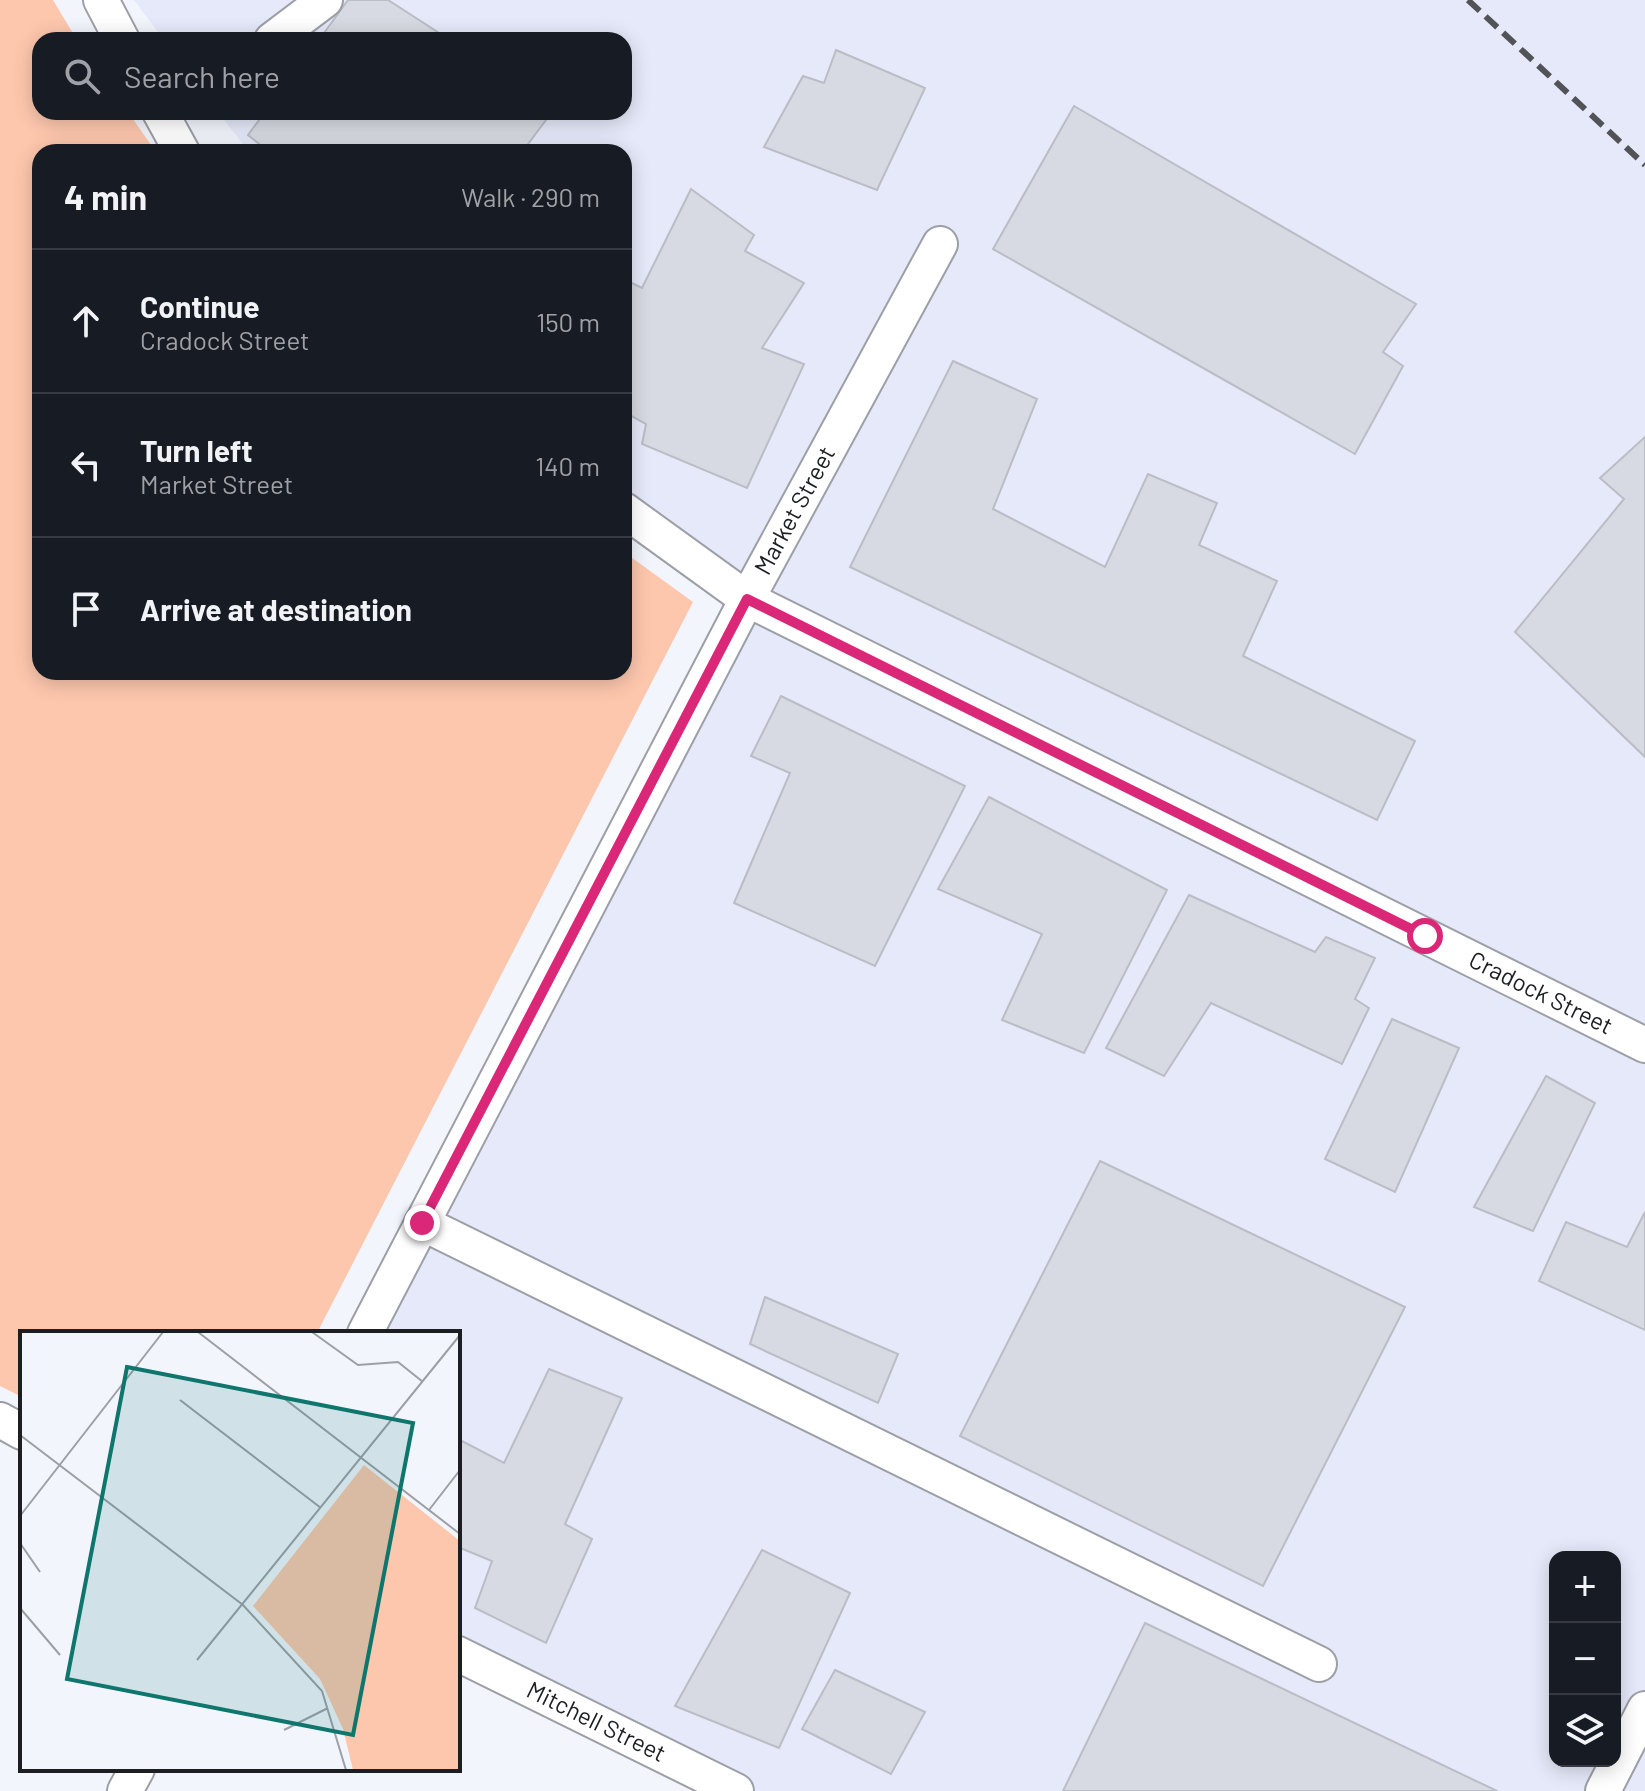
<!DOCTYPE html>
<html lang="en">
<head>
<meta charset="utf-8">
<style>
	:root { --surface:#171b24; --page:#242831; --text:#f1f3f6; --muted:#9ea1a6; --line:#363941 }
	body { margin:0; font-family:Barlow,sans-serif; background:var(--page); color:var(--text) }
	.controls { position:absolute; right:24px; bottom:24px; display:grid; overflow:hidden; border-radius:16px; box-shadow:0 4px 20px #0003 }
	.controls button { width:72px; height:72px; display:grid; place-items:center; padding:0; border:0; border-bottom:2px solid var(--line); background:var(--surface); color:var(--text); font:40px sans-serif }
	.stop { position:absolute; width:24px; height:24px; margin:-18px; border:6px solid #db2777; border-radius:50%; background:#fff }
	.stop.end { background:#db2777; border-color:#fff; box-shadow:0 2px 8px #0008 }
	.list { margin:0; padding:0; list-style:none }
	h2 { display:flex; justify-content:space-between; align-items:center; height:104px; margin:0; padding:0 32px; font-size:34px }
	h2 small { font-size:26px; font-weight:400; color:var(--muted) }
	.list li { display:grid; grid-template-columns:52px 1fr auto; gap:24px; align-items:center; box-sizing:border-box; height:144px; padding:0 32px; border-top:2px solid var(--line) }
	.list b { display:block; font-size:30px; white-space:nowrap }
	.list p { margin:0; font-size:26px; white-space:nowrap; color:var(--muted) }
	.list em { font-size:26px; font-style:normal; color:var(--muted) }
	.icon { flex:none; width:44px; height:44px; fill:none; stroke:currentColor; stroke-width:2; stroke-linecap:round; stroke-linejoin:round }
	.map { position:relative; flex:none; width:1645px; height:1791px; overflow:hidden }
	.search { position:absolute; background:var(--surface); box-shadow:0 4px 20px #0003; left:32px; top:32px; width:600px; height:88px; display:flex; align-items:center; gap:20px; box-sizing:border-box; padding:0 28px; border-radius:24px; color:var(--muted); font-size:30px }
	.panel { position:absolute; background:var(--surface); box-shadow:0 4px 20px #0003; left:32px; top:144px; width:600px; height:536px; border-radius:24px }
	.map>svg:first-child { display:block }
</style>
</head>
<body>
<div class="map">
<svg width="1645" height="1791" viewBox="0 0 1645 1791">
	<rect width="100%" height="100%" fill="#f3f5fd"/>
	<path fill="#e5e9f9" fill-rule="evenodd" d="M134,0h1511v1791h-908l-279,-137v-321h-93l381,-734 -122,-102v-345h-375l-31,-40h406v-72h-460zM1555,1557h60v204h-60z"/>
	<path fill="#fdc7ad" d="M0,0h53l24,40h-37v72h88l28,40h-116v520h584v-120l69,50 -376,731h-295v64l-22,-11z"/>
	<path fill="#d7dae2" stroke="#babdc5" stroke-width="2" d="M348,0h40l62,40h-131z
		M836,50l89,38 -48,102 -113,-43 39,-71 21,7z
		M1074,106l342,198 -33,48 20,14 -48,88 -362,-205z
		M265,112h287l-30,40h-253l-21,-17z
		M691,189l63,46 -9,16 59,32 -42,65 42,16 -57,124 -105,-44 4,-20 -22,-12v-133l18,9z
		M953,361l84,38 -44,110 112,58 43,-93 69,29 -18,42 78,36 -34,75 172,85 -38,79 -527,-253z
		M1645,437v320l-130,-125 109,-133 -24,-21z
		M781,696l184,90 -90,180 -141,-63 56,-130 -39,-17z
		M989,797l178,93 -83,163 -82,-33 40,-86 -104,-45z
		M1189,895l126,57 11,-15 49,21 -20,41 14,9 -27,56 -131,-61 -47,73 -58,-28z
		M1392,1019l67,29 -64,144 -70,-33z
		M1546,1076l49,27 -62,128 -59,-24z
		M1100,1161l305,146 -142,279 -303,-150z
		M1645,1212v118l-106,-49 27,-59 61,25z
		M765,1297l133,57 -20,49 -128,-59z
		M549,1369l73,29 -57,126 27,15 -46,104 -71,-35 17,-47 -34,-14v-108l46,24z
		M762,1550l88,43 -71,155 -104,-42z
		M1145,1623l352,168h-434z
		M835,1670l90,42 -34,62 -89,-45z"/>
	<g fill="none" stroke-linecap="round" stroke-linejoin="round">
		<defs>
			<g id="minor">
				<path d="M101,0l21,40"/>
				<path d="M272,40l53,-40"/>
				<path d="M160,112l22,40"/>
				<path id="s1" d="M624,510l123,89 898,446"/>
				<path d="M422,1223l897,441"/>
				<path id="s2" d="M365,1333l382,-734 193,-355"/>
				<path d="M0,1420l22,12"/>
				<path id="s3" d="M458,1654l278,137"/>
				<path d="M125,1791l12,-22"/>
				<path d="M1603,1791l42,-82"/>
			</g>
		</defs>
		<use href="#minor" stroke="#9d9fa7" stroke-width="38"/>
		<use href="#minor" stroke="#fff" stroke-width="34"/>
		<path stroke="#515357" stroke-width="6" stroke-dasharray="16 8" stroke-linecap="butt" d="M1468,0l177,165"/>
	</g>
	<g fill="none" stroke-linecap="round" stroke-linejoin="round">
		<path stroke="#db2777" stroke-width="10" d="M422,1223l325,-624 678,337"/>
	</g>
	<g text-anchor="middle" stroke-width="6" stroke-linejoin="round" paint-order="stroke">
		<g font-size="24" fill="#1d1e21" stroke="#f3f5fd">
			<text dy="8" stroke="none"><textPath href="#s2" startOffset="928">Market Street</textPath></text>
			<text dy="8" stroke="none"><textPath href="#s1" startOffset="1038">Cradock Street</textPath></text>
			<text dy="8" stroke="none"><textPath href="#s3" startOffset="154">Mitchell Street</textPath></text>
		</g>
	</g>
	<g transform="translate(20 1331)">
		<rect width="440" height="440" fill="#f3f5fd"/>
		<path d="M344,134l96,76v229h-107l-10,-41 -23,-50 -67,-73z" fill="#fdc7ad"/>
		<path fill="none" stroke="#9d9fa5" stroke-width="2" d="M178,1l262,202M292,1l46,33 40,-3 25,20M160,69l141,108M0,104l223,170 79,86 24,79M409,179l31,-40M0,185l143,-184M0,212l20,29M0,277l40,47M177,329l263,-325M264,399l44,-22"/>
		<path fill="#0f766e" fill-opacity="0.15" stroke="#0f766e" stroke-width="4" d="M107,36l286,56 -60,312 -286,-56z"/>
		<rect width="440" height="440" fill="none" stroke="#1d1e21" stroke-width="4"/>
	</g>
</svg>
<div class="controls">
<button>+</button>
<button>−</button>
<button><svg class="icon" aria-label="layers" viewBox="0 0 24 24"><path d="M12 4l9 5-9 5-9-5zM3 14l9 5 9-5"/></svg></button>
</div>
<div class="stop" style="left:1425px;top:936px"></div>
<div class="stop end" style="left:422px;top:1223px"></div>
<div class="search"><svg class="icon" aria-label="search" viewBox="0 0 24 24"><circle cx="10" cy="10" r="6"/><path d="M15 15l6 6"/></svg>Search here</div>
<section class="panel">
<h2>4 min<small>Walk · 290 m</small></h2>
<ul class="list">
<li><svg class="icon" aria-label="ahead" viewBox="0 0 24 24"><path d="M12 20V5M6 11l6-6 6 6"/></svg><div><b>Continue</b><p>Cradock Street</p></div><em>150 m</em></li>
<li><svg class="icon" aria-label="left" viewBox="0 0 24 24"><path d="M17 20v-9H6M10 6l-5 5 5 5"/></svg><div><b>Turn left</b><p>Market Street</p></div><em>140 m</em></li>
<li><svg class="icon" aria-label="arrive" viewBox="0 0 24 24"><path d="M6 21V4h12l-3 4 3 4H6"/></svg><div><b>Arrive at destination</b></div></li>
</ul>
</section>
</div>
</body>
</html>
